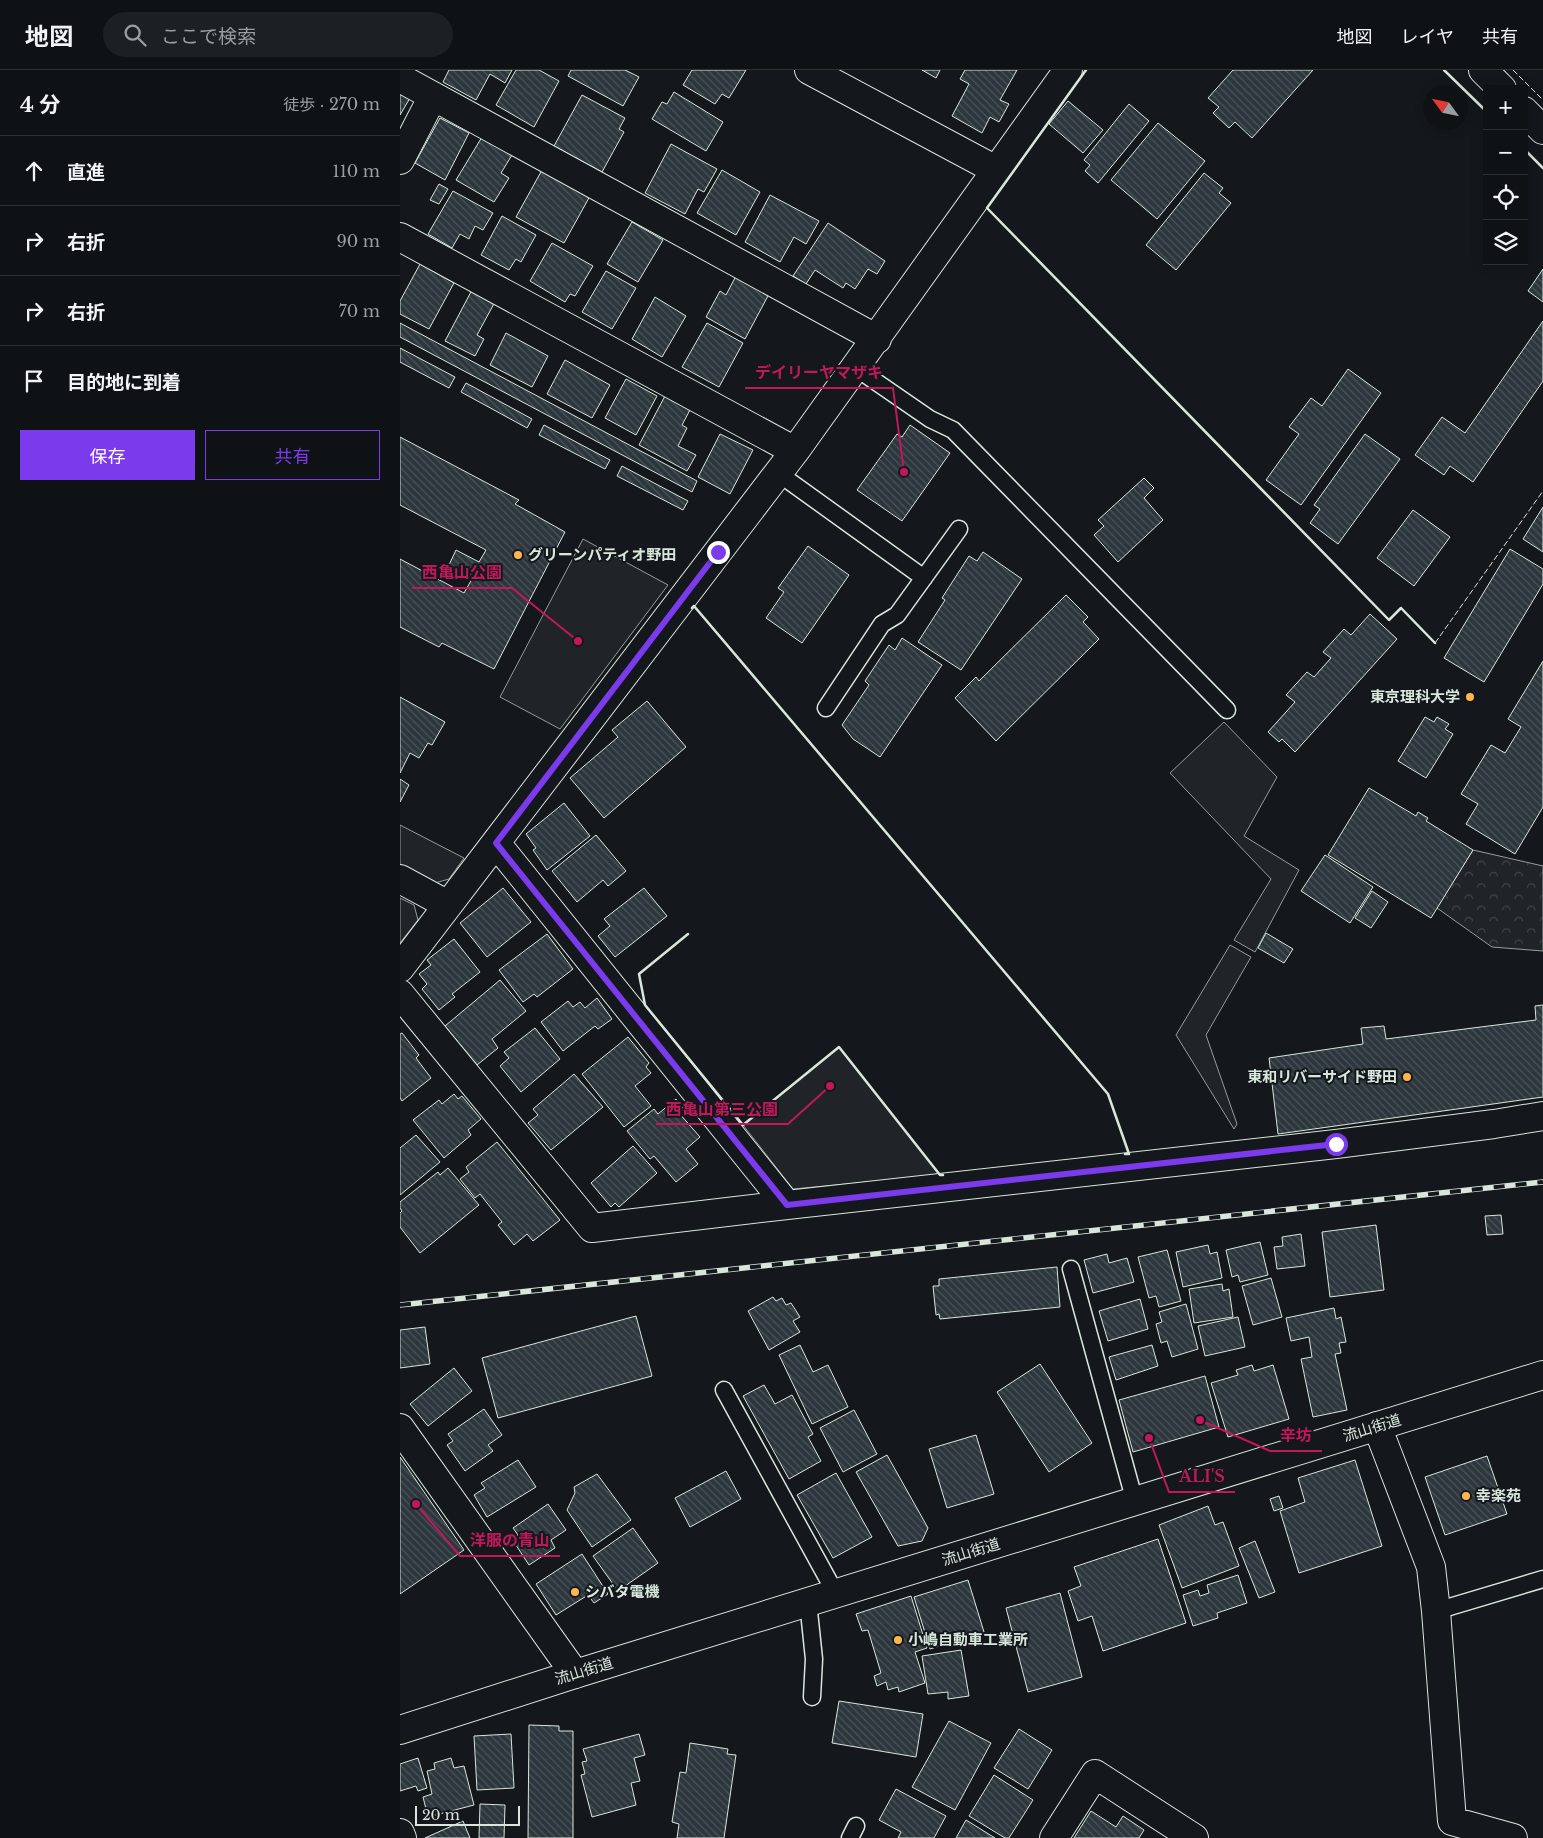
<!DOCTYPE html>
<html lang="ja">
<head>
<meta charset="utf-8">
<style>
	:root { --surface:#0f1215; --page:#1d2022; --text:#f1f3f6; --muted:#9b9ea0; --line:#2f3234; --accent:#7c3aed }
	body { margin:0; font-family:"Libre Baskerville","Noto Sans JP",serif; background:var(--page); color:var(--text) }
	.controls { position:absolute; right:15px; top:15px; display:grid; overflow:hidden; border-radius:0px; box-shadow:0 2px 12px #0003 }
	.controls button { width:45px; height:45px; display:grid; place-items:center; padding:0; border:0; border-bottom:1px solid var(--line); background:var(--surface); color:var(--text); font:25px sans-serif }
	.compass { position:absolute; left:1023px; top:15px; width:45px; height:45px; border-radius:50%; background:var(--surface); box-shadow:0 2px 12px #0003; rotate:303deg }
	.scale { position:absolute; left:15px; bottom:12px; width:105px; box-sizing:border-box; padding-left:5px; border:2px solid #d8e6dc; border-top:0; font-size:14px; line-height:18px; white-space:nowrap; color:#d8e6dc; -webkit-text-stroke:4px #14181c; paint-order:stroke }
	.stop { position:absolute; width:15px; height:15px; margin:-11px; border:4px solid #7c3aed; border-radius:50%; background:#fff }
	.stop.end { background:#7c3aed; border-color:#fff; box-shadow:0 1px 5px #0008 }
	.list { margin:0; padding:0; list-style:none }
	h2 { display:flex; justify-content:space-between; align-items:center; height:65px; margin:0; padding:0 20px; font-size:21px }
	h2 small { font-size:16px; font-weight:400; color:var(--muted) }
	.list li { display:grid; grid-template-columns:32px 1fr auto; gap:15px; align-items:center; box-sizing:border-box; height:70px; padding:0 20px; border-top:1px solid var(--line) }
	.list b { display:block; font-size:19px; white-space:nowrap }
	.list em { font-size:16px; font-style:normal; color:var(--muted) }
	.actions { display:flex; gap:10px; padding:15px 20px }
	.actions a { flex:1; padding:11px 0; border:1px solid var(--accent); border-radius:0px; text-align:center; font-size:18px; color:var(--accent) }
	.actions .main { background:var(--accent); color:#fff }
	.icon { flex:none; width:28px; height:28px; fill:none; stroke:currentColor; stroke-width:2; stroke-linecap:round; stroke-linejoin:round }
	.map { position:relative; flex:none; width:1143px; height:1768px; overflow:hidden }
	header { display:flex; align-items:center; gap:30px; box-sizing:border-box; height:70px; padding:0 25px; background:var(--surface); border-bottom:1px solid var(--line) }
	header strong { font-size:24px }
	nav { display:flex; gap:28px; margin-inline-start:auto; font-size:18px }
	.search { width:350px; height:45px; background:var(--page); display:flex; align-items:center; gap:12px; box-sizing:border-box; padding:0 18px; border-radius:28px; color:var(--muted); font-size:19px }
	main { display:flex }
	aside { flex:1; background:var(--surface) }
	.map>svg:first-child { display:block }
</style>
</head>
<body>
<header>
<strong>地図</strong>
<div class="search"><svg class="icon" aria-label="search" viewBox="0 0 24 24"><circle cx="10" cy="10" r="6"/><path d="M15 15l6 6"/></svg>ここで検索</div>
<nav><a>地図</a><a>レイヤ</a><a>共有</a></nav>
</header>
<main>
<aside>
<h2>4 分<small>徒歩 · 270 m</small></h2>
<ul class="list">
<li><svg class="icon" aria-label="ahead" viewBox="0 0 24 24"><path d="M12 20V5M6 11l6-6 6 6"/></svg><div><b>直進</b></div><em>110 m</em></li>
<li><svg class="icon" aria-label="right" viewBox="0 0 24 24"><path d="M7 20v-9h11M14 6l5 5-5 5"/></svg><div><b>右折</b></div><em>90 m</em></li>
<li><svg class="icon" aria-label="right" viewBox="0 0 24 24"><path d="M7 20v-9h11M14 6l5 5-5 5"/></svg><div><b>右折</b></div><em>70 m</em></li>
<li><svg class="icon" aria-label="arrive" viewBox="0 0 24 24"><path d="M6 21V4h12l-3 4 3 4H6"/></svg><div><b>目的地に到着</b></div></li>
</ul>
<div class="actions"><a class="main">保存</a><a>共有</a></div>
</aside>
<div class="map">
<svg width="1143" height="1768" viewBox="0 0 1143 1768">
	<defs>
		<pattern id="forest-crowns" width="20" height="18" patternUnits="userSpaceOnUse" patternTransform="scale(1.25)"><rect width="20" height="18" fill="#202428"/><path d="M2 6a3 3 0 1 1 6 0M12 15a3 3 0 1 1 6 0" fill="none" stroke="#404447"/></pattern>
		<pattern id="building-back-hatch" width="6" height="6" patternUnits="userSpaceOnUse" patternTransform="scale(1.25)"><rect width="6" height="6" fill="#2c363c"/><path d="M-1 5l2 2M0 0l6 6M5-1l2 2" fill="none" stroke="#4a5358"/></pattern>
	</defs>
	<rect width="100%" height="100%" fill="#14181c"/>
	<path fill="#202428" stroke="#939e99" d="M183,469l85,46 -108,144 -60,-32z
		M824,652l53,55 -33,59 55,34 -44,82 -21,-12 37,-61 -101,-106z
		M0,755l64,33 -15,21 -14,4 -35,-19z
		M0,828l14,7 4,15 -18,23z
		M830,875l21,12 -45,78 31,89 -3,5 -58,-94z
		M439,977l101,128 -147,14 -50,-64z"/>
	<path fill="url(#forest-crowns)" stroke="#939e99" d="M1073,780l70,16v85l-51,-4 -55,-39z"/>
	<path fill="url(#building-back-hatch)" stroke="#d8e6dc" d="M49,0h63l-7,13 -15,-9 -14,26 -33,-18z
		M116,0h23l20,11 -25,46 -38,-22z
		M171,0h54l14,7 -16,29 -55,-30z
		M292,0h54l-17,28 -7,-4 -7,10 -32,-19z
		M522,0h18l-4,8z
		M565,0h52l-17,30 9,4 -10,18 -9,-5 -8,16 -30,-17 17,-32 -9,-5z
		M833,0h80l-61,68 -17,-16 -6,6 -16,-15 6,-6 -11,-9z
		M0,22l10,6 -10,17z
		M274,22l49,30 -17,29 -54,-32 10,-17 5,2z
		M182,25l43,23 -6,11 5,3 -22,40 -48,-26z
		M668,31l35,29 -20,23 -34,-29z
		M729,34l20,17 -51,62 -13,-12 5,-6 -6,-5z
		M40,48l29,15 -24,47 -30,-17z
		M758,53l47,38 -48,58 -46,-39z
		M82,67l30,18 -11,18 8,5 -15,24 -38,-22z
		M271,74l46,25 -13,23 -6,-3 -13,25 -40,-21z
		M142,100l48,26 -26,47 -48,-26z
		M322,100l38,22 -24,43 -39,-22z
		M804,103l19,15 -4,5 12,10 -55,67 -30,-25z
		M39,114l9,5 -9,15 -9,-4z
		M53,121l40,22 -10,17 -8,-4 -6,13 -9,-5 -8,14 -24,-14z
		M370,125l49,26 -13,23 -12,-7 -14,25 -35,-20z
		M102,146l34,19 -15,27 -5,-3 -7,11 -28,-15z
		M232,152l31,18 -25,42 -31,-18z
		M428,153l57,38 -8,13 -9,-5 -13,20 -9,-6 -3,5 -28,-18 -9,14 -13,-8z
		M152,173l41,23 -18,30 -5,-2 -5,8 -35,-21z
		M20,194l34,19 -25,46 -29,-15v-13z
		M1143,199v33l-15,-11z
		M206,201l30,17 -24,41 -30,-17z
		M336,206l33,18 -24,45 -39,-22 14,-26 6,4z
		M73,218l23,12 -19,35 7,4 -9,17 -30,-15z
		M255,227l31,19 -24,41 -30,-18z
		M1143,251v60l-70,101 -23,-16 -6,9 -29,-20 27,-38 23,16z
		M0,253l297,158 -5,11 -292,-155z
		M307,253l36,20 -24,44 -37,-20z
		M106,263l42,23 -16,31 -42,-22z
		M0,278l55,29 -6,11 -49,-26z
		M165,290l45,25 -18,33 -45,-24z
		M948,299l33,24 -80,112 -35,-25 33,-46 -10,-7 22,-29 11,8z
		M226,309l31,17 -21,39 -31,-17z
		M66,313l66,36 -5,9 -66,-36z
		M266,324l25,14 -9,17 5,3 -9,18 18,9 -9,16 -48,-26z
		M144,355l66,35 -5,9 -66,-34z
		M510,355l40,28 -48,68 -45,-31 40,-56 5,3z
		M320,364l33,16 -23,44 -32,-17z
		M965,364l35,25 -62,85 -28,-21 10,-14 -6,-4z
		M0,367l119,63 -4,4 50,28 -71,137 -52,-26 -3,4 -39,-20v-68l64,34 8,-14 -24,-12 8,-17 23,12 7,-12 -86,-45z
		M222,396l66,35 -5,9 -66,-34z
		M744,408l10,10 -10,10 19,22 -45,42 -24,-27 10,-9 -6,-6z
		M1143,437v45l-20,-13z
		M1013,440l37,27 -36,49 -37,-28z
		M408,476l41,29 -47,68 -36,-25 18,-26 -6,-4z
		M1110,479l33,20v15l-59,98 -40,-24z
		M583,482l39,27 -61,91 -43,-28 27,-42 -3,-2 27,-42 8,5z
		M666,525l22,22 -5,5 16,17 -103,102 -41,-43 21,-21 3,4z
		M970,544l27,25 -102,113 -13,-13 -3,3 -11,-10 27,-30 -9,-7 21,-23 7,5 17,-19 -8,-6 21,-23 7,6z
		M502,568l40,27 -62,92 -27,-18 -11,-14 27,-40 -4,-4 24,-36 6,5z
		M1143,591v146l-28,47 -49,-30 12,-20 -17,-10 30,-49 14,8 16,-26 -13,-8z
		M0,627l45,25 -13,23 -4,-2 -9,15 -9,-5 -10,20z
		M247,631l39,46 -82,71 -34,-40 48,-41 -6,-7z
		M1025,647l9,5 3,-5 12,7 -4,5 8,5 -27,44 -28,-17z
		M0,709l9,6 -9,17z
		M969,718l47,28 2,-4 10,6 -2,3 47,29 -42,68 -103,-63z
		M164,733l26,33 -43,34 -14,-20 3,-2 -10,-14z
		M196,765l30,36 -18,15 -5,-6 -26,22 -25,-31z
		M925,785l48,32 -23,36 -49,-32z
		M103,818l28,34 -44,35 -27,-34z
		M244,818l23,28 -52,41 -17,-21 12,-10 -6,-7z
		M972,821l16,11 -17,26 -16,-10z
		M866,863l27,16 -9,14 -26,-15z
		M147,864l26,35 -36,28 -3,-3 -11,8 -24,-32z
		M54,869l26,33 -28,22 3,3 -16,13 -17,-21 5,-5 -8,-10 12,-9 -4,-5z
		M100,910l26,31 -34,28 6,9 -21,17 -32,-39z
		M197,928l15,21 -14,10 -3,-3 -32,25 -22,-29 27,-21 5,6 7,-5 5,6z
		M1143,935v92l-265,37 -9,-76 94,-14 -2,-16 23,-2 2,13 150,-19 -1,-14z
		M135,958l25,31 -39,33 -21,-26 9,-8 -5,-6z
		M2,963l17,22 -3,3 15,20 -29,23 -2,-3v-64z
		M228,967l21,26 -3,4 5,6 -16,13 16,20 -27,21 -42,-53z
		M174,1004l29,33 -52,43 -23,-27 10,-8 -5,-6z
		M54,1024l4,5 4,-3 19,23 -13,11 3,5 -27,23 -31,-38 26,-20 3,4z
		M276,1029l8,10 -5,4 21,24 -14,12 12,15 -22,18 -22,-26 -4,3 -23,-28 27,-22 4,5z
		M16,1065l24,27 -40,33v-47z
		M97,1072l63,78 -27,21 -6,-7 -13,11 -16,-20 4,-3 -22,-28 -5,4 -15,-19 9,-7 -3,-5z
		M233,1076l24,27 -38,34 -4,-4 -4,4 -20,-24z
		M48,1098l31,37 -59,48 -20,-26v-14l2,-2 -2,-3v-6l38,-30 2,3z
		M1101,1145l2,19 -16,1 -2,-19z
		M976,1155l8,65 -54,7 -8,-65z
		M901,1164l4,32 -28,3 -3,-22 9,-1 -1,-9z
		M860,1172l8,33 -28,7 -2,-7 -6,2 -6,-27z
		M808,1175l2,9 7,-2 5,26 -39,9 -7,-35z
		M767,1180l14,51 -22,6 -3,-11 -7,2 -11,-41z
		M707,1184l2,9 18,-5 7,24 -41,11 -9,-33z
		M657,1197l3,40 -120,12 -1,-5 -3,1 -3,-29h6v-7z
		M871,1208l11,39 -29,8 -11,-39z
		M822,1214l1,7 6,-2 4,28 -39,6 -5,-34z
		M373,1227l3,4 6,-3 4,7 5,-2 9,14 -7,4 7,11 -31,18 -21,-39z
		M740,1229l8,30 -40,12 -9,-30z
		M786,1234l12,45 -26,8 -5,-16 -6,2 -5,-19 6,-2 -3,-10z
		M934,1238l2,11 5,-2 5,25 -7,1 2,10 -6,1 12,56 -34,7 -12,-58 11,-2 -3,-20 -18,4 -5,-23z
		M236,1246l16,60 -154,42 -16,-60z
		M838,1247l7,30 -40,9 -7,-30z
		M25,1257l5,37 -30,4v-38z
		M400,1275l13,27 15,-7 20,42 -36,17 -33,-69z
		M752,1275l6,21 -42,14 -7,-23z
		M640,1294l52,79 -43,29 -52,-80z
		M852,1295l2,6 19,-6 16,54 -61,18 -17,-54 27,-8 -2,-5z
		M54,1298l18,23 -44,35 -18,-22z
		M805,1306l14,51 -86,25 -14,-52z
		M364,1315l11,19 17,-9 21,39 -5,3 13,24 -32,18 -46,-83z
		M84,1339l18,26 -14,10 5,6 -28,20 -18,-26 6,-4 -5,-7z
		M454,1340l23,44 -34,18 -23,-44z
		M576,1365l18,59 -47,14 -18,-59z
		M487,1385l41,73 -6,13 -24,5 -42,-74z
		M1087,1386l20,58 -62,21 -20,-58z
		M0,1387l64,93 -64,44z
		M118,1390l18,27 -49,30 -13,-22 11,-7 -4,-5z
		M955,1390l27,86 -83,27 -19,-62 25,-9 -7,-24z
		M326,1401l15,28 -51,28 -15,-29z
		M436,1403l36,64 -39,21 -36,-63z
		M197,1404l34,46 -39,27 -25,-37 8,-17 -1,-6z
		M879,1426l4,12 -9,3 -4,-12z
		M148,1434l18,26 -15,10 4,8 -26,17 -17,-26 6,-4 -5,-7z
		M808,1436l7,19 8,-3 16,44 -57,22 -23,-63z
		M233,1458l25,35 -40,28 -25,-35z
		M758,1469l28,84 -83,28 -11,-35 -14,5 -10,-30 13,-5 -7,-19z
		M855,1471l20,51 -16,6 -20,-50z
		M182,1484l26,40 -14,9 -6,-8 -32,20 -20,-31z
		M838,1505l9,28 -30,10 1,5 -25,8 -10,-31 15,-5 2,6 9,-3 -2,-8z
		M568,1510l16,52 -54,17 -16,-52z
		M660,1523l22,84 -54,15 -22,-84z
		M511,1526l16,52 -12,4 10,31 -26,9 -1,-5 -10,3 -2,-8 -9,4 -3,-10 7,-3 -13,-43 -6,1 -6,-17z
		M561,1580l8,46 -21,3v-7l-20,2 -6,-38z
		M439,1631l84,13 -7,43 -84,-14z
		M549,1651l42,22 -36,67 -43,-23z
		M129,1655l30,1v5h14v107h-45z
		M619,1659l33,21 -24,39 -34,-21z
		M111,1664l3,54 -37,2 -3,-54z
		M239,1664l6,21 -11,3 6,23 -9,2 5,22 -44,12 -11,-42 4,-1 -3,-12 5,-1 -4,-12z
		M290,1673l38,6 -1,5 9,1 -12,83h-47l2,-14 -7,-2 8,-50 6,1z
		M18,1688l9,30 -9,3 -2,-5 -16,5v-27z
		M51,1688l3,10 10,-2 10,39 -46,12 -5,-20 9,-3 -5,-23 8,-2 -1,-6z
		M594,1705l39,25 -24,38h-4l-36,-22z
		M496,1719l50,27 -12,22h-36l3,-6 -22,-12z
		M80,1734l25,1 -1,33h-25z
		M691,1741l25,16 7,-11 21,14 -5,8h-65z
		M566,1750l29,18h-39z
		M63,1751l7,17h-45z"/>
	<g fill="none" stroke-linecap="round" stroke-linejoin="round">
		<defs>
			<path id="service" d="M456,298l74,51 23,11 274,280
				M378,403l146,105
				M426,638l56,-84 15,-9 62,-86
				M671,1199l64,233
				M324,1320l112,204
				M408,1532l6,57 -2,38
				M1036,1541l107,-32
				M450,1768l6,-12"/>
			<path id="minor" d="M0,8l477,261
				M0,90l33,-64
				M0,167l395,214
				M96,773l291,362 549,-61 158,-20 49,-8
				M0,809l48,26
				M0,898l395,-517 273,-381
				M0,924l192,234 195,-23
				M977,1356l54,141 5,44 16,210 61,17
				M0,1358l175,246
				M0,1763l2,5
				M654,1768l41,-64 99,64"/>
			<path id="tertiary" d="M409,0l187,100
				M1083,0l19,19
				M1124,41l19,19
				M0,1660l175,-56 968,-299"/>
		</defs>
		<use href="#service" stroke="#d8e6dc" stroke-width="19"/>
		<use href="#minor" stroke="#d8e6dc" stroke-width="30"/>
		<use href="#tertiary" stroke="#d8e6dc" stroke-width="30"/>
		<use href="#service" stroke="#14181c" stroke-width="16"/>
		<use href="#minor" stroke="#14181c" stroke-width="28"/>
		<use href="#tertiary" stroke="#14181c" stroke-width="28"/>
		<defs>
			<path id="rail" d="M0,1235l1143,-123"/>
		</defs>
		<use href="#rail" stroke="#d8e6dc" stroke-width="5.5"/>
		<use href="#rail" stroke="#14181c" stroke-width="4" stroke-dasharray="11" stroke-linecap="butt"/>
		<path stroke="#d8e6dc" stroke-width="1" stroke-dasharray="6 2.5" stroke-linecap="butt" d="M1113,0l30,30
			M1035,573l108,-152"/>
		<path stroke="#d8e6dc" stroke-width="2.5" d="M686,0l-99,138 402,412 12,-12 34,35
			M1044,0l43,42
			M1124,79l19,19
			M292,538l2,-2 414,488 21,60h-4
			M288,864l-49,40 6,31 98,120 96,-78 101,128h3"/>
	</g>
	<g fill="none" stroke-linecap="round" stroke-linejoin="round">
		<path stroke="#7c3aed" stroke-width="6" d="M318,482l-222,291 291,362 549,-61"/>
	</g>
	<g fill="#ffb74d" stroke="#14181c" stroke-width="2">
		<circle cx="118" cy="485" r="5"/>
		<circle cx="1070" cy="627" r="5"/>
		<circle cx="1007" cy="1007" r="5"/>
		<circle cx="1066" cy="1426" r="5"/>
		<circle cx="175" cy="1522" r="5"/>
		<circle cx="498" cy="1570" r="5"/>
	</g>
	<g text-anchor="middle" stroke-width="4" stroke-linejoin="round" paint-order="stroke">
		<g font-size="15" font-weight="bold" fill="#d8e6dc" stroke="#14181c" text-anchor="start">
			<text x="128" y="490">グリーンパティオ野田</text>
			<text x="1060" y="632" text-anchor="end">東京理科大学</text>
			<text x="997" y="1012" text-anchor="end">東和リバーサイド野田</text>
			<text x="1076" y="1431">幸楽苑</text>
			<text x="185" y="1527">シバタ電機</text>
			<text x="508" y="1575">小嶋自動車工業所</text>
		</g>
		<g font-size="15" fill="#d8e6dc" stroke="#14181c">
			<text transform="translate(972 1358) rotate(-17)" y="5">流山街道</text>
			<text transform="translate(571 1482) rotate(-17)" y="5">流山街道</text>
			<text transform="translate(184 1601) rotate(-17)" y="5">流山街道</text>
		</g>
	</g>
	<path fill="none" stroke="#c2185b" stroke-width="2" d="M504 402L493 318H345M178 571L112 518H12M430 1016L388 1054H256M800 1350L870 1381H922M749 1368L769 1422H835M16 1434L60 1486H160"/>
	<g fill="#c2185b" stroke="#14181c" stroke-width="2">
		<circle cx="504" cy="402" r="5"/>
		<circle cx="178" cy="571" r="5"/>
		<circle cx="430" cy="1016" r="5"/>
		<circle cx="800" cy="1350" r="5"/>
		<circle cx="749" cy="1368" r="5"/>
		<circle cx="16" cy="1434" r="5"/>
	</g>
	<g font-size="16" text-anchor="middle" font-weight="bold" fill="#c2185b" stroke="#14181c" stroke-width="4" stroke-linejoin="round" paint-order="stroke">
		<text x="419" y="308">デイリーヤマザキ</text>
		<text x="62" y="508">西亀山公園</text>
		<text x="322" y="1045">西亀山第三公園</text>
		<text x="896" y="1371">辛坊</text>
		<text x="802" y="1412">ALI'S</text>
		<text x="110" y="1476">洋服の青山</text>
	</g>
</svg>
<div class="controls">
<button>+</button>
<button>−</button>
<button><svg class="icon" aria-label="locate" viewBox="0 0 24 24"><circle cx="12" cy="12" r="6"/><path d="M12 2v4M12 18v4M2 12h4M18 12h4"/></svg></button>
<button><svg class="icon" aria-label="layers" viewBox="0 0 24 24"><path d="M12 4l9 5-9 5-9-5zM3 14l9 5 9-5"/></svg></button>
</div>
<svg class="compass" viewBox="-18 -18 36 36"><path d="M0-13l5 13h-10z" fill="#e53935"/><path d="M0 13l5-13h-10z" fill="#9b9ea0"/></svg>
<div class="scale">20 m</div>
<div class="stop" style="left:936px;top:1074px"></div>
<div class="stop end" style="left:318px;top:482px"></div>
</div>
</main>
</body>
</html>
